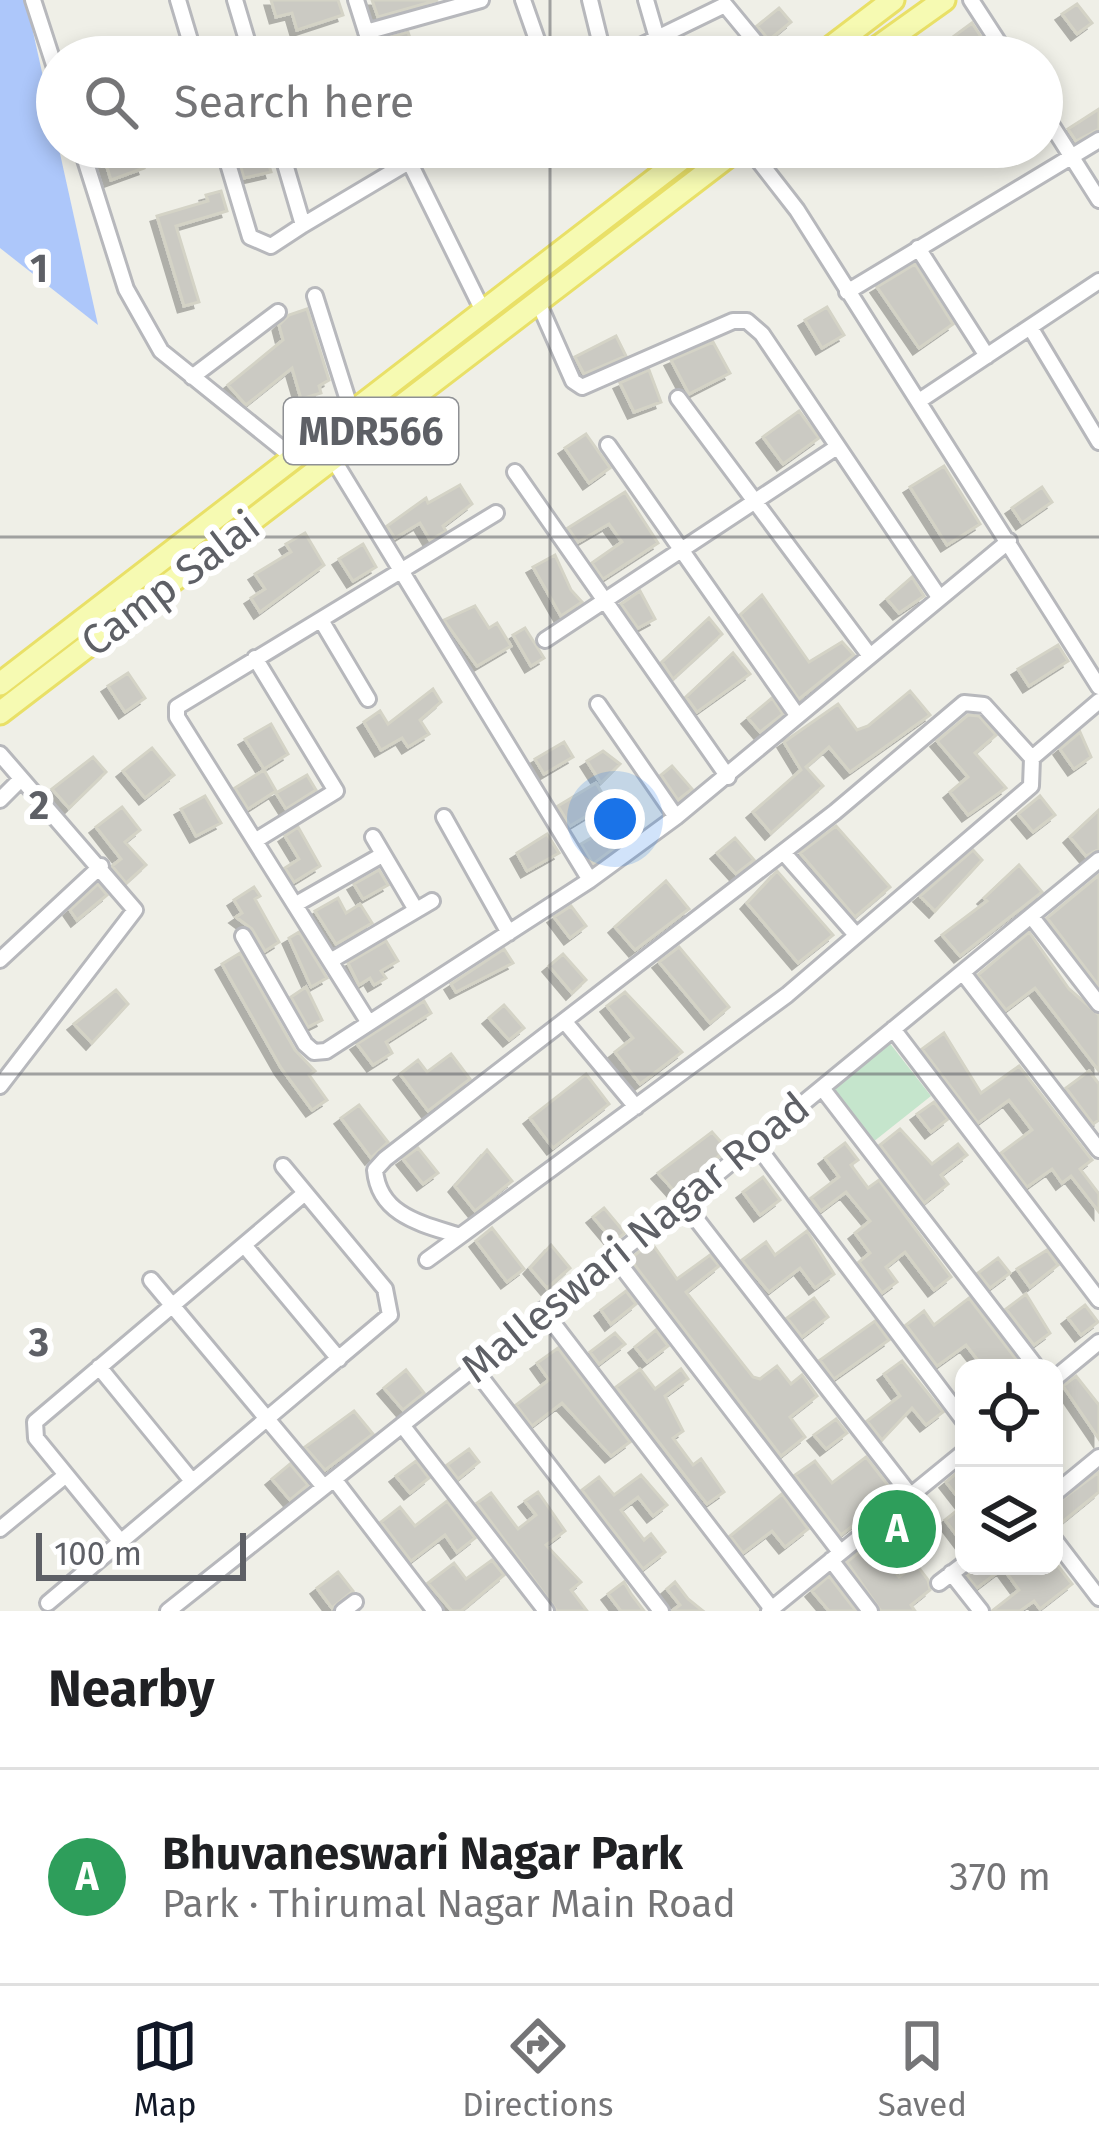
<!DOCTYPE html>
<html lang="en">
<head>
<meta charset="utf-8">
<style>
	:root { --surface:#fff; --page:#f6f6f6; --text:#202124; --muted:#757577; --line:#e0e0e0; --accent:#111827 }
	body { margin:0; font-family:"Fira Sans",sans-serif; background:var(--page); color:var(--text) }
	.controls { position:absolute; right:36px; bottom:36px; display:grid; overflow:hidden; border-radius:24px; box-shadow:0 6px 18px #0003 }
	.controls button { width:108px; height:108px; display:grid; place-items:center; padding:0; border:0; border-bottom:3px solid var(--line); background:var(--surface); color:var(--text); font:60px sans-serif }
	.scale { position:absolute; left:36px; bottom:30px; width:210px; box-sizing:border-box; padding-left:12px; border:6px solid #5e6066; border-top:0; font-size:33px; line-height:42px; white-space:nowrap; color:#5e6066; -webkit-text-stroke:9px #fff; paint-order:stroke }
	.you { position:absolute; left:615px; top:819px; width:42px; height:42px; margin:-30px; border:9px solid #fff; border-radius:50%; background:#1a73e8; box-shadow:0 0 0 18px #1a73e833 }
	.badge { display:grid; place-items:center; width:78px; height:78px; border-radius:50%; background:var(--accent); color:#fff; font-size:39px; font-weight:700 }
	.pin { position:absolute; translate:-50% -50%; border:6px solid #fff; box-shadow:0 3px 12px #0006 }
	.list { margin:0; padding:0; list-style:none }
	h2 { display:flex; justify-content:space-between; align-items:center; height:156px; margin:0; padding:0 48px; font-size:51px }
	h2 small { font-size:39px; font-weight:400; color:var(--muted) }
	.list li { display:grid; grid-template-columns:78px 1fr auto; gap:36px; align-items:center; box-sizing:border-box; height:216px; padding:0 48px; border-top:3px solid var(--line) }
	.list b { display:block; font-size:45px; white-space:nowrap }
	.list p { margin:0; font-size:39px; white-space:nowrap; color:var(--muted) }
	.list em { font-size:39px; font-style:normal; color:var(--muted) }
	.icon { flex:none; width:66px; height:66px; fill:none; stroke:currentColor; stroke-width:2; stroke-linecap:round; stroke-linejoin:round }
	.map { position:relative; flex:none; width:1099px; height:1611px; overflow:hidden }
	.search { position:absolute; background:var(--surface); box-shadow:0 6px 18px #0003; left:36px; right:36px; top:36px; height:132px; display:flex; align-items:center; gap:30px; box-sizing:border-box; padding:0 42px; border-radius:66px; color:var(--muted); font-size:45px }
	.sheet { height:372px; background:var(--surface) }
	nav { display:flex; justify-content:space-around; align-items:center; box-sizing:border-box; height:168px; border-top:3px solid var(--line); background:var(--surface); font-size:33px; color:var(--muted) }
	nav a { display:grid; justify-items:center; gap:6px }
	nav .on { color:var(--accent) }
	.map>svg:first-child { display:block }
</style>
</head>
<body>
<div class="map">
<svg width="1099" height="1611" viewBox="0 0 1099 1611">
	<defs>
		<filter id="shadow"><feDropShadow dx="-6" dy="6" stdDeviation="0" flood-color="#0004"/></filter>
	</defs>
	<rect width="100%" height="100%" fill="#efefe7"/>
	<path fill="#c5e5cc" d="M888,1041l43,55 -58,46 -46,-58z
		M910,1501l17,23 -39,35 -21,-25z"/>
	<path fill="#adc7fa" d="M0,0h26l72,325 -98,-77z"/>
	<path fill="#cbcac3" stroke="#d4d3c6" stroke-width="3" filter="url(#shadow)" d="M271,0h67l5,15 -46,15 -5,-17 -16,4z
		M372,0h66l-60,17z
		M1077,4l15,19 -15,11 -15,-20z
		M779,8l12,14 -22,18 -12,-14z
		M972,23l19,29 -7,5h-41l13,-9 -6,-9z
		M408,32l8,25h-27l-5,-18z
		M1099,109v20l-23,12 -8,-12z
		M264,149l7,23 -27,6 -5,-17z
		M137,150l7,18 -33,12 -6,-19z
		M221,191l6,20 -51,15 23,76 -15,4 -27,-90 51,-15 -2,-6z
		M915,264l38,60 -34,24 -42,-61z
		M827,307l17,28 -22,13 -17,-28z
		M307,309l22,71 -10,6 2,7 -20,6 -9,-31 -46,37 -18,-20 55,-45 -4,-15 10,-10z
		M616,336l10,20 -42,18 -9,-17z
		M713,342l17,31 -41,21 -18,-34z
		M649,370l12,32 -27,10 -14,-29z
		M799,411l20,27 -36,26 -20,-27z
		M586,434l24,34 -21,15 -24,-35z
		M944,466l36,58 -33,21 -37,-58z
		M460,485l12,19 -29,22 3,5 -16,9 -10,-17 -25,15 -8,-12 39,-28 2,5z
		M1042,487l10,15 -30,21 -10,-15z
		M625,492l33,51 -55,36 -11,-16 30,-21 -13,-18 -31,18 -10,-14z
		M305,533l19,32 -64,47 -9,-14 14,-9 -10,-15 36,-22 -5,-8z
		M363,544l13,23 -23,14 -14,-22z
		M555,555l16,35 11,12 -21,14 -28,-49z
		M912,577l12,19 -25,17 -12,-14z
		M640,591l15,28 -17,9 -17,-24z
		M762,595l47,67 33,-20 12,13 -55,44 -59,-84z
		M475,606l14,22 8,-5 14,23 -34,20 -33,-46z
		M709,618l13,16 -49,45 -11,-17z
		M525,628l19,30 -13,8 -18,-31z
		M1058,645l10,16 -39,25 -11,-17z
		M733,653l17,21 -53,38 -11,-15z
		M128,673l17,25 -20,14 -17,-26z
		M433,689l8,13 -21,18 9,14 -21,13 -6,-9 -21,12 -17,-28 16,-11 8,13z
		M910,691l20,24 -80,57 -21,-25 -23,20 17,19 -52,47 -18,-21 48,-42 -17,-28 54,-38 19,26 11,-4z
		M772,698l11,16 -23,18 -12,-14z
		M968,715l11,1 17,19 -21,18 31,35 -38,27 -18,-23 18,-15 -31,-36z
		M271,724l17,30 -24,15 -19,-30z
		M1080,732l11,25 -17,12 -14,-20z
		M564,742l9,15 -29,17 -9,-15z
		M152,748l22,27 -29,23 -22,-27z
		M603,751l17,13 -19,19 -14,-22z
		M93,757l13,15 -37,36 -17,-19z
		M672,766l20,23 -14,11 -17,-25z
		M264,770l12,21 -28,18 -13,-21z
		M307,775l9,15 -30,19 -10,-16z
		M596,783l12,20 -38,23 -12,-20z
		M205,796l16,27 -25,13 -15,-27z
		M1040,796l15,19 -22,17 -15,-18z
		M122,807l18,23 -15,12 21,23 -20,18 -14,-17 9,-7 -25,-32z
		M1099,810v39l-13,7 -16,-19z
		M618,822l10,16 -35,26 -12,-20z
		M836,826l54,61 -35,30 -55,-64z
		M298,827l22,39 -26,16 -9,-14 14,-9 -14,-23z
		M547,834l12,19 -32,18 -10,-18z
		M735,838l19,22 -18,14 -19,-21z
		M973,850l9,10 -47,51 -15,-15z
		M1019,865l23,27 -82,64 -18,-21 45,-34 -3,-3z
		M379,870l9,15 -25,14 -9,-15z
		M777,871l56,64 -35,28 -51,-60z
		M1099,875v111l-52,-68z
		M666,881l23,28 -54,41 -20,-23z
		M98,884l9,11 -30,25 -7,-10z
		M254,887l6,9 -5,3 24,43 -14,9 -13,-22 -16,-12 6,-4 -8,-13z
		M338,898l8,15 14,-9 12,19 -36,21 -21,-33z
		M571,906l15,20 -16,12 -16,-21z
		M299,932l28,46 -16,9 -22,-49z
		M1029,932l40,57 30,26v56l-64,-83 -29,22 -28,-35z
		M386,941l12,20 -17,10 5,7 -12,7 -4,-7 -11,7 -11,-22z
		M679,947l50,60 -19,16 -51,-61z
		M504,949l9,14 -57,29 -5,-8z
		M240,953l55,97 20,21 -6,4 18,25 -15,10 -31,-42 -59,-104z
		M563,954l23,26 -14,13 -23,-27z
		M306,987l16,33 -14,7 -17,-30z
		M116,990l12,14 -36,39 -18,-19z
		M625,992l57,60 -42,32 -25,-32 18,-14 -26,-32z
		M424,1001l7,12 -45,29 6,11 -19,12 -16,-21z
		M504,1005l20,23 -15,12 -20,-22z
		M944,1033l37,60 38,-27 73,94 -12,9 19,25v18l-28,-36 -9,7 -10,-14 -25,18 -26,-34 31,-23 -23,-30 -31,23 -56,-74z
		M451,1054l19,25 -42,32 -28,-37 18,-14 9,12z
		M1089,1071l10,13v36l-6,4 -27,-36z
		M586,1074l23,30 -56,44 -23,-30z
		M934,1102l14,17 -17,13 -14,-18z
		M359,1105l29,37 -17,16 -30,-40z
		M900,1129l32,35 26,-20 9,11 -26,20 7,9 -24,19 -44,-58z
		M712,1132l15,17 -51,44 -18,-20z
		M845,1143l13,17 -7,5 17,23 11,-8 72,97 -17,13 -29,-38 -19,15 11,15 -15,11 -23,-31 11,-9 -15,-20 15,-12 -24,-29 -25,19 -10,-13 28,-21 -14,-19z
		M418,1148l20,25 -15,11 -20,-25z
		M487,1150l25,31 -37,30 -20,-25z
		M763,1177l17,23 -20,15 -17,-23z
		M604,1208l21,25 -11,9 -21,-25z
		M492,1228l32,41 -17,13 -31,-41z
		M807,1231l27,43 -19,14 -15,-20 -31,24 -27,-32 24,-18 9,13z
		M651,1242l26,37 33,-24 9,11 -33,26 67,85 7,2 17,-13 14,18 11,-9 15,21 -27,21 15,20 -24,19 -151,-197z
		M551,1245l19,23 -23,20 -17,-20z
		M1047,1250l11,15 -28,22 -13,-18z
		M998,1258l12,15 -20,15 -12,-15z
		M626,1291l10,13 -25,20 -10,-14z
		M1026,1294l24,39 -16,12 -28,-36z
		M814,1298l14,19 -26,20 -15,-19z
		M969,1298l47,61 -12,9h-20l-18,-23 -29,21 -31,-41 18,-14 10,14z
		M1085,1305l13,17 -17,13 -13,-17z
		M875,1321l14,19 -55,39 -14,-19z
		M656,1330l12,16 -21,16 -12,-15z
		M615,1333l10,11 -26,20 -9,-12z
		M558,1348l72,94 -19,14 -49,-53 -30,23 -16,-21 33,-25 -12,-17z
		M902,1361l41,51 -17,13 -14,-17 -30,32 -15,-19 33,-25 -16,-22z
		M640,1369l15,20 26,-20 7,10 -23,17 18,35 -10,7 20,27 8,-6 23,33 -17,12 -91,-117z
		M406,1370l18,23 -21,17 -19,-22z
		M1076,1376l23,29v34l-36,-53z
		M354,1411l19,23 -48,36 -20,-23z
		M836,1419l11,14 -21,16 -12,-14z
		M469,1449l10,13 -21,17 -11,-14z
		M866,1457l28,36 -53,42 -46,-60 20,-14 17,22z
		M416,1461l13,17 -19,15 -14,-17z
		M290,1464l18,21 -18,15 -18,-21z
		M964,1467v78l-19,-25 19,-15 -18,-23z
		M1099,1472v20l-38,31 -7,-18z
		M641,1475l26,30 -14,11 -15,-19 -17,13 23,30 7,-6 14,18 -22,17 -61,-79 17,-13 15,18z
		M538,1492l27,39 -19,14 35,37 -10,8 16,21h-30l-80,-108 14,-10 27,36 18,-14 -11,-14z
		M782,1494l26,35 -23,18 -13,-16 -29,22 -13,-17z
		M447,1501l28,37 -18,14 -12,-17 -34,26 -30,-39 19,-15 15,19z
		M871,1542l28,35 17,-13 12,16 2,10 -19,15 4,6h-34l-34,-49z
		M492,1560l12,15 -43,36h-9l-24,-28 26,-20 12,16z
		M975,1566h83l14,18 -32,25 -6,-8 -14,10h-28l27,-21 -16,-22 -26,20 -10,-12z
		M338,1572l15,19 -21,17 -15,-20z
		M829,1576l27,35h-27l-17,-20z
		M624,1582l7,12 13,17h-23l-13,-17z
		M675,1582l13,17 15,12h-31l8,-6 -13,-16z"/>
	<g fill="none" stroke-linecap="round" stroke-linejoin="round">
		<defs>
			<path id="minor" d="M33,0l24,74
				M178,0l17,57
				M235,0l17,57
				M356,0l18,57
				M523,0l20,57
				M590,0l14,57
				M646,0l11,38
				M971,0l37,57
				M366,32l115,-32
				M618,57l107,-52 43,52
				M1042,110l57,90
				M81,147l45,142 35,62 134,108
				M223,147l27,90 21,9 32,-21
				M280,147l23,78 131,-78
				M402,147l82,166
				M748,147l49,63 302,477
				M918,248l69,108
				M847,292l252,-152
				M315,296l37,117
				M539,304l34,77 9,6 151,-66h14l15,13 177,263
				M1030,327l69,115
				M192,377l86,-65
				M678,398l192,258
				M919,401l180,-120
				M608,445l189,270
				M333,459l257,421
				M515,472l213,305
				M321,620l47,79
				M545,640l289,-191
				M255,658l81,133 -78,48
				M598,704l78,113
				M0,754l135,156 -135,176
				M1032,758l-1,28 -244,209 -327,241c-37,-12 -81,-20 -85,-66l10,-11 450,-347 129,-109 20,2 48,53 67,-57
				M0,800l21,-21
				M444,817l65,116
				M373,837l43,73
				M783,852l73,83
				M298,903l84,-48
				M1031,916l68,88
				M243,936l62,108 9,8 12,-1 264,-171 86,-63 333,-276
				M0,960l101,-94
				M332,960l100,-59
				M963,973l136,177
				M565,1022l71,85
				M369,1023l-192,-306v-10l319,-194
				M893,1029l206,271
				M822,1088l215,280
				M755,1143l209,278
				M683,1202l228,294
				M244,1245l95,114
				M612,1254l228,298
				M427,1260l33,-24
				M151,1280l173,207
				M543,1310l229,299
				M99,1367l93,114
				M473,1367l188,244
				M1054,1379l45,-37
				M402,1425l144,186
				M334,1479l101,132
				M1054,1494l45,-37
				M0,1529l66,-54
				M1054,1539l45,59
				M121,1542l-85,-104 -1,-16 270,-229
				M831,1560l39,51
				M951,1573l30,38
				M939,1583l25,-19
				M48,1603l342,-288 -5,-26 -102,-123
				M168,1611l515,-409 416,-342
				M343,1611l12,-9
				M769,1611l195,-159"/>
			<path id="primary" d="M818,57l75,-57
				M864,57l80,-57
				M0,684l697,-537
				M0,713l740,-566"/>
		</defs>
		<use href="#minor" stroke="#b7b8bc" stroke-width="20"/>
		<use href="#primary" stroke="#e9e067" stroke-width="27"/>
		<use href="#minor" stroke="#fff" stroke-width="14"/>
		<use href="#primary" stroke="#f6fab2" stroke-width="21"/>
	</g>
	<path fill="none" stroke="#5e6066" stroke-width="3" stroke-opacity="0.55" d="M550,0v57M550,147v1464M0,537h1099M0,1074h1099"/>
	<g text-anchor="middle" stroke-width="12" stroke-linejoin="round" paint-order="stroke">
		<rect fill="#fff" stroke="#8e9094" stroke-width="3" x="284" y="398" width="174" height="66" rx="9"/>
		<g font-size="39" font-weight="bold" fill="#5e6066">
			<text x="371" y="445">MDR566</text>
		</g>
		<g font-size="42" fill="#5e6066" stroke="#fff">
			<text transform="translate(170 583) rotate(-37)" y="15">Camp Salai</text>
			<text transform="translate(635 1237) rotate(-39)" y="15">Malleswari Nagar Road</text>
		</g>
	</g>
	<g font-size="39" text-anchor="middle" font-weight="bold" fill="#5e6066" stroke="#fff" stroke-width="12" stroke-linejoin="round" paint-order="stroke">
		<text x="39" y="282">1</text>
		<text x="39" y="819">2</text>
		<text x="39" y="1356">3</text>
	</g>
</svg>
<div class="controls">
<button><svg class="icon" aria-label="locate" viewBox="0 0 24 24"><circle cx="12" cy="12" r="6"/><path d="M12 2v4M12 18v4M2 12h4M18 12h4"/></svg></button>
<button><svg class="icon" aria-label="layers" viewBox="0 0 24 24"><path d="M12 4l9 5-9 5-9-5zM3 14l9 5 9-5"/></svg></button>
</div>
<div class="scale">100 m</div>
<div class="you"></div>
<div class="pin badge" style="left:897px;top:1529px;background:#2e9e5b">A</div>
<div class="search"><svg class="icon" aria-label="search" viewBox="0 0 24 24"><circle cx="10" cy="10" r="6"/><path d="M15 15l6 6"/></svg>Search here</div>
</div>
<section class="sheet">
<h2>Nearby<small></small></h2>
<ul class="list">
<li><span class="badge" style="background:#2e9e5b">A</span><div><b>Bhuvaneswari Nagar Park</b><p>Park · Thirumal Nagar Main Road</p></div><em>370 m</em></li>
</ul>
</section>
<nav>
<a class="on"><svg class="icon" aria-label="map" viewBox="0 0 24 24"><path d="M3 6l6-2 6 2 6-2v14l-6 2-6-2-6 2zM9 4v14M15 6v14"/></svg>Map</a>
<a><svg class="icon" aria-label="directions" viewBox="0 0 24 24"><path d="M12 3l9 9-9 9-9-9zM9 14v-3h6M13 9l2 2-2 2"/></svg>Directions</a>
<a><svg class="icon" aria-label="saved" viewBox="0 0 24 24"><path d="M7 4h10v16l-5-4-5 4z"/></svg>Saved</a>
</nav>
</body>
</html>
